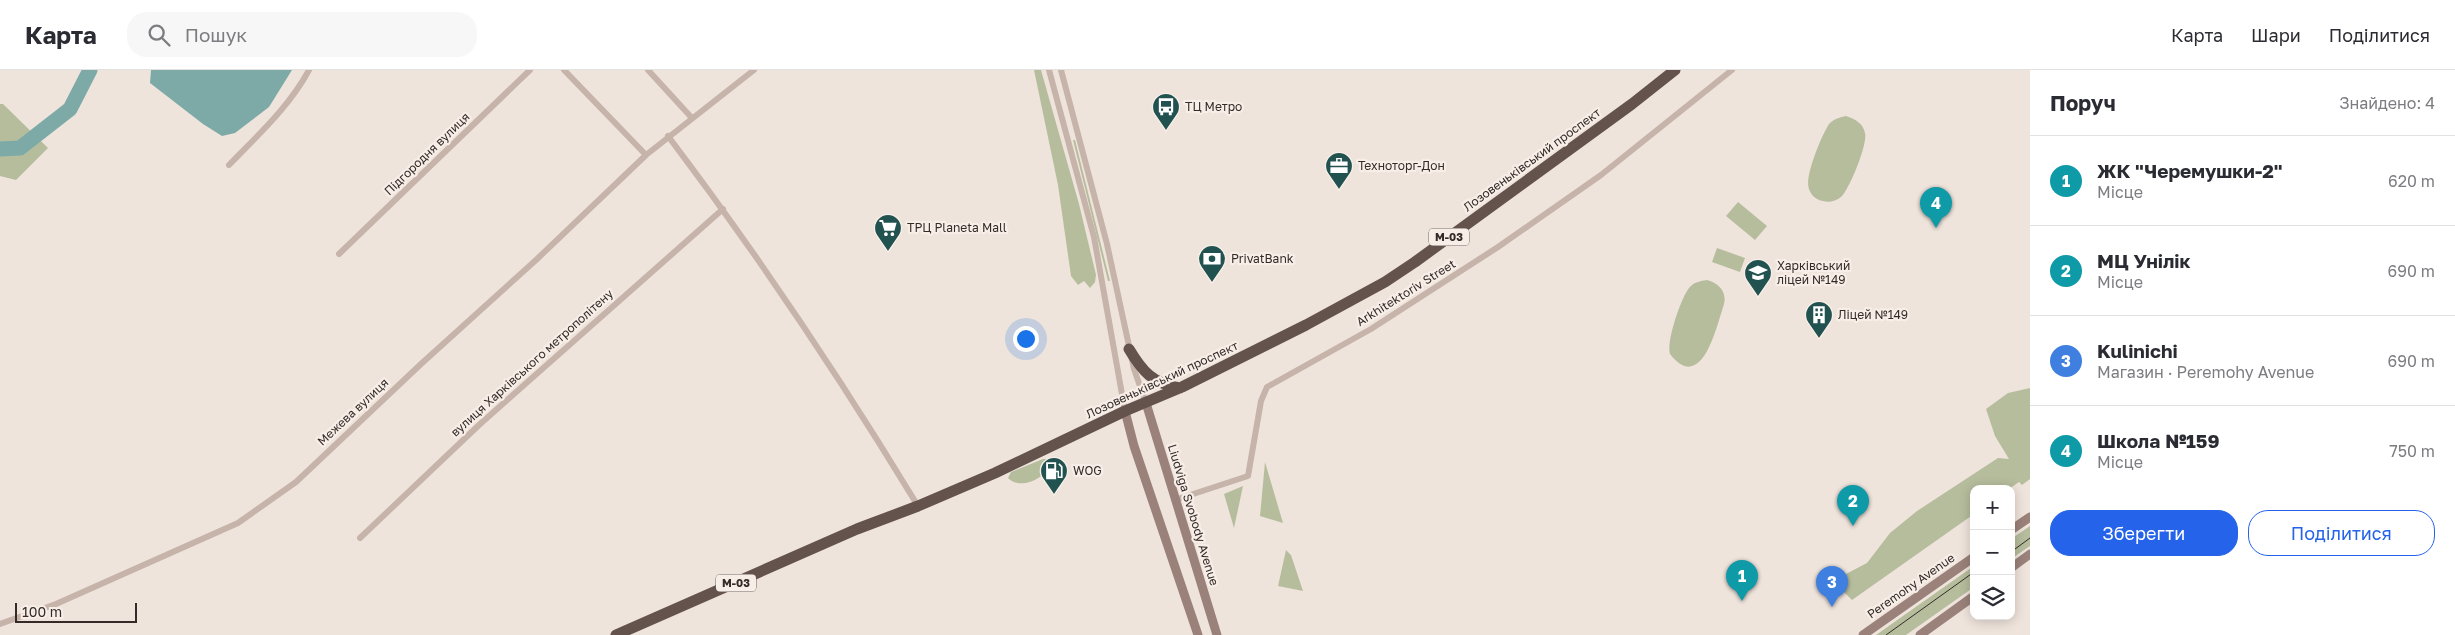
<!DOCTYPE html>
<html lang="uk">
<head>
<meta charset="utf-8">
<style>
	:root { --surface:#fff; --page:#f7f7f7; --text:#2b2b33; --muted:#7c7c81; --line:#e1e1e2; --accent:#2563eb }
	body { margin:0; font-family:"Golos Text",sans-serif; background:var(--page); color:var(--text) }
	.controls { position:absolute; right:15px; bottom:15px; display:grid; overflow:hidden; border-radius:10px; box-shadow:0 2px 12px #0003 }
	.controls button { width:45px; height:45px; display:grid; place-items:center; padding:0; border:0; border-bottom:1px solid var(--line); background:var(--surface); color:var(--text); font:25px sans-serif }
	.scale { position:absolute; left:15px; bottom:12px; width:122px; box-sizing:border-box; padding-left:5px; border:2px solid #342b28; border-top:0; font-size:14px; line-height:18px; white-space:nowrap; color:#342b28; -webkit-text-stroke:4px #f8eee8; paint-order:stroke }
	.you { position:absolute; left:1025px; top:268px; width:18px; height:18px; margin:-12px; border:4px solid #fff; border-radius:50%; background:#1a73e8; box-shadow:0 0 0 8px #1a73e833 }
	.badge { display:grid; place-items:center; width:32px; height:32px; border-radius:50%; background:var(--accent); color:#fff; font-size:16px; font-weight:700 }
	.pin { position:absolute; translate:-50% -41px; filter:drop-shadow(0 1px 2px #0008) }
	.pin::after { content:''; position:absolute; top:26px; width:18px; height:15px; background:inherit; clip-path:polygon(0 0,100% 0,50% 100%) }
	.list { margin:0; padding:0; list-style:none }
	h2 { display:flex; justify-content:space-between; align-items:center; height:65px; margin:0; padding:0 20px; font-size:21px }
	h2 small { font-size:16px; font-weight:400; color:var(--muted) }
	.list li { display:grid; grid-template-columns:32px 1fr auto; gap:15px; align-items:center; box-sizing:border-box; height:90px; padding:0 20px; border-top:1px solid var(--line) }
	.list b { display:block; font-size:19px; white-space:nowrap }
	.list p { margin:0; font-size:16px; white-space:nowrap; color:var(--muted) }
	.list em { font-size:16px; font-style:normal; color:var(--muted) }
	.actions { display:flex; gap:10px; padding:15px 20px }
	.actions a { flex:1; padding:11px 0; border:1px solid var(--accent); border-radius:20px; text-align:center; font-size:18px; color:var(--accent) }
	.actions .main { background:var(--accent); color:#fff }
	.icon { flex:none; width:28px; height:28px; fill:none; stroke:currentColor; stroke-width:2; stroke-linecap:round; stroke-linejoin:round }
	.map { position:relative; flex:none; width:2030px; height:565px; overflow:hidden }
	header { display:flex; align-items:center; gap:30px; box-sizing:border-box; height:70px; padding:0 25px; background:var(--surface); border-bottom:1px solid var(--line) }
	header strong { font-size:24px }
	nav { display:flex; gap:28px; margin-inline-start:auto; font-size:18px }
	.search { width:350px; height:45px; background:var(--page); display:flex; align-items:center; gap:12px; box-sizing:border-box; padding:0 18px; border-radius:20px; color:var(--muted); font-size:19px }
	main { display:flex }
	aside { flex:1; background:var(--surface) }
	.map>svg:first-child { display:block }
</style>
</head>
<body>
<header>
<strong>Карта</strong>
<div class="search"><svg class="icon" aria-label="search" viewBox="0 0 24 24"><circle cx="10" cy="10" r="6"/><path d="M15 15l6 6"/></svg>Пошук</div>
<nav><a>Карта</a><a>Шари</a><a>Поділитися</a></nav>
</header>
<main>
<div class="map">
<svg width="2030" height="565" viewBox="0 0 2030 565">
	<rect width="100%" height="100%" fill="#efe4dc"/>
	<path fill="#b6bd9d" d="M1034,0h7l38,134 17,71 -1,7 -5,6 -6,-7 -6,4 -7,-9 -13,-91z
		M0,34h3l45,44 -32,32 -16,-4z
		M1846,46c9,3 17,7 19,17 3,11 -16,57 -24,64 -5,4 -12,6 -18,4 -7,-1 -12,-6 -14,-12 -5,-12 13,-54 20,-65 5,-5 11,-7 17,-8z
		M1073,70h2l35,141h-2z
		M1738,132l29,24 -12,14 -29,-24z
		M1717,178l28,10 -5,14 -28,-10z
		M1707,210c12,3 20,12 17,24 -7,21 -22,91 -54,50 -4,-12 11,-56 19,-66 5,-6 11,-7 18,-8z
		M2030,318v91l-8,6 -3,-3 -10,7h-35v25l-122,86 -11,-11 1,-13 25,-13 23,-30 27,-22 81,-53 11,1 -14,-23 -9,-27 22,-16z
		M1043,389h6l2,4c-5,15 -30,28 -43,15l3,-6z
		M1265,392l18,61 -23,-7z
		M1243,416l-9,42 -10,-34z
		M2030,456v20l-19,13v-20z
		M1286,480l5,5 12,36 -25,-5z
		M1971,498h3v19l-68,48h-30z"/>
	<path fill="#7daaa7" d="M151,0h141l-23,37 -34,26 -13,3 -19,-12 -53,-41z"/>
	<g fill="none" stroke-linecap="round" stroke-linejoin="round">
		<path stroke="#7daaa7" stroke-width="15" d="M0,79l20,-1 50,-39 20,-39"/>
		<path stroke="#c6b3a9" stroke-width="6" d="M564,0l82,85
			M648,0l43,47
			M1049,0l45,167 31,174
			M1061,0l46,174 27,125 12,34
			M668,66c90,119 173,243 250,370
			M229,95c29,-30 60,-58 80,-95
			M339,184l191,-184
			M1175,430l73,-24 13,-75 6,-14 104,-58 127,-82 103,-72 131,-105
			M360,468l119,-113 244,-216
			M0,554l56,-20 182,-81 58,-41 125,-118 115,-104 110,-105 108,-85"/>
		<path stroke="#9a827a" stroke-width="9" d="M1146,333l71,232
			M1125,341l9,35 64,189
			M2011,460l19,-13
			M2011,498l19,-14
			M1863,565l111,-78
			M1920,565l54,-39"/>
		<path stroke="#64524d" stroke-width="11" d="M1129,279c13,22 24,35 51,39
			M616,565l241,-106 61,-23 77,-33 130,-62 57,-24 124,-62 79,-43 30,-20 217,-158 43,-34"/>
		<path stroke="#342b28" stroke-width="1" d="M2011,482l19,-14
			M1886,565l88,-63"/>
	</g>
	<defs>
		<symbol id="bus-pin" viewBox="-11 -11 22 30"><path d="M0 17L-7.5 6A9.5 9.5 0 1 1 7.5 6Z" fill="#215250" stroke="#f8eee8"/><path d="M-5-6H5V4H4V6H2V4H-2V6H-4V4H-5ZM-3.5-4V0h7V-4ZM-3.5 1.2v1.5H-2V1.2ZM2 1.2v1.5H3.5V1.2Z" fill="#fff"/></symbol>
		<symbol id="office-pin" viewBox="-11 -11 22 30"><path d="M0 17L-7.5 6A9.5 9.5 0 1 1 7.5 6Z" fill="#215250" stroke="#f8eee8"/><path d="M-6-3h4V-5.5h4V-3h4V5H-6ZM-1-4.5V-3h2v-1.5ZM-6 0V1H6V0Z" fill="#fff"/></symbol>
		<symbol id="supermarket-pin" viewBox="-11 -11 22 30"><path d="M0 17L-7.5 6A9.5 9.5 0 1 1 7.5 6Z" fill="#215250" stroke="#f8eee8"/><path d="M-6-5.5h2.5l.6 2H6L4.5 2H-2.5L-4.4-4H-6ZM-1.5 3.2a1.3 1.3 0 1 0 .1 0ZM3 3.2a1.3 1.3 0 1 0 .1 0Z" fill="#fff"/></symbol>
		<symbol id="bank-pin" viewBox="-11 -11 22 30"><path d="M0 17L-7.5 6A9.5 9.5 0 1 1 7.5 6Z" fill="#215250" stroke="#f8eee8"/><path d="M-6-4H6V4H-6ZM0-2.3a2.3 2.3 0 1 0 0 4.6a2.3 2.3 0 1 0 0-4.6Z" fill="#fff"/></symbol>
		<symbol id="school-pin" viewBox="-11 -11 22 30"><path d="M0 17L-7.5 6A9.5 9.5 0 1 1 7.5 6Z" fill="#215250" stroke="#f8eee8"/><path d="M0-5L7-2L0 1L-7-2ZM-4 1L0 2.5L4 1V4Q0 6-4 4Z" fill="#fff"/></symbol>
		<symbol id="building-pin" viewBox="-11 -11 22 30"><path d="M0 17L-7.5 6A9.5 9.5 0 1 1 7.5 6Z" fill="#215250" stroke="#f8eee8"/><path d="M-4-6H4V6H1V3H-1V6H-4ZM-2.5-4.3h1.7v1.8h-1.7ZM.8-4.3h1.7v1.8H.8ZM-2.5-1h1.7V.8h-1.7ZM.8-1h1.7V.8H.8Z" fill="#fff"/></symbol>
		<symbol id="fuel-pin" viewBox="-11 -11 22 30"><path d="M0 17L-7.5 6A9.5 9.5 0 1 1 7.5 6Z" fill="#215250" stroke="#f8eee8"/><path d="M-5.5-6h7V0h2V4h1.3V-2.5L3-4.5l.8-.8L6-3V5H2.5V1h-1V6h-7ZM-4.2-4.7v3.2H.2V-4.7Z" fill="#fff"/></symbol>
	</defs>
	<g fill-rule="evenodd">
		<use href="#bus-pin" x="1150" y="21" width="32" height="43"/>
		<use href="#office-pin" x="1323" y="80" width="32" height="43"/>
		<use href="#supermarket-pin" x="872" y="142" width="32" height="43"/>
		<use href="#bank-pin" x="1196" y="173" width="32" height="43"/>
		<use href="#school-pin" x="1742" y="187" width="32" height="43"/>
		<use href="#building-pin" x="1803" y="229" width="32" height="43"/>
		<use href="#fuel-pin" x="1038" y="385" width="32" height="43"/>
	</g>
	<g text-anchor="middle" stroke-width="4.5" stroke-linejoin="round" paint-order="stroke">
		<g fill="#f8eee8" stroke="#6f6662" stroke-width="1">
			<rect x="1429" y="158.5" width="40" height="17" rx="4"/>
			<rect x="716" y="504.5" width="40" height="17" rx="4"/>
		</g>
		<g font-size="11" font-weight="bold" fill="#342b28">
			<text x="1449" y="171">М-03</text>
			<text x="736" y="517">М-03</text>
		</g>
		<g font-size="12" fill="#342b28" stroke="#f8eee8" text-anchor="start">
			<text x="1185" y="41">ТЦ Метро</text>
			<text x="1358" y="100">Техноторг-Дон</text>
			<text x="907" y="162">ТРЦ Planeta Mall</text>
			<text x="1231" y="193">PrivatBank</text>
			<text x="1777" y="200">Харківський<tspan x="1777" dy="14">ліцей №149</tspan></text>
			<text x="1838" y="249">Ліцей №149</text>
			<text x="1073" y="405">WOG</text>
		</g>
		<g font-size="12" fill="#342b28" stroke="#f8eee8">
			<text transform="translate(427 84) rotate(-44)" y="4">Підгородня вулиця</text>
			<text transform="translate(1532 90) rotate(-36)" y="4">Лозовеньківський проспект</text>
			<text transform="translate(1406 223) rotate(-32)" y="4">Arkhitektoriv Street</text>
			<text transform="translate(532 293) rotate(-42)" y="4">вулиця Харківського метрополітену</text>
			<text transform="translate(1162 310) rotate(-25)" y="4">Лозовеньківський проспект</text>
			<text transform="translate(353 342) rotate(-43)" y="4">Межева вулиця</text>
			<text transform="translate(1193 445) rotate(73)" y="4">Liudviga Svobody Avenue</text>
			<text transform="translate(1911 516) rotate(-35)" y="4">Peremohy Avenue</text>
		</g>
	</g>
</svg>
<div class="controls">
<button>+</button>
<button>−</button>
<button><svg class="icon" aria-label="layers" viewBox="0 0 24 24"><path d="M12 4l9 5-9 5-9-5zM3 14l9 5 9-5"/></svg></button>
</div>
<div class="scale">100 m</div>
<div class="you"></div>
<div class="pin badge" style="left:1742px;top:531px;background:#0f9aa8">1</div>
<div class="pin badge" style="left:1853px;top:456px;background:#0f9aa8">2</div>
<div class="pin badge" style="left:1832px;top:537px;background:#3f7fe0">3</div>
<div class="pin badge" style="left:1936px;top:158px;background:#0f9aa8">4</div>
</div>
<aside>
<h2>Поруч<small>Знайдено: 4</small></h2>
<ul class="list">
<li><span class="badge" style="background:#0f9aa8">1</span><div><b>ЖК &quot;Черемушки-2&quot;</b><p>Місце</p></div><em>620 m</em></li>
<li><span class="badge" style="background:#0f9aa8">2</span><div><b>МЦ Унілік</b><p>Місце</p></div><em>690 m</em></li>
<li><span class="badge" style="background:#3f7fe0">3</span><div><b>Kulinichi</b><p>Магазин · Peremohy Avenue</p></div><em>690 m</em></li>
<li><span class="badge" style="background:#0f9aa8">4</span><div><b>Школа №159</b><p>Місце</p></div><em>750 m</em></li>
</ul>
<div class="actions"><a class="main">Зберегти</a><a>Поділитися</a></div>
</aside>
</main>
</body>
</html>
